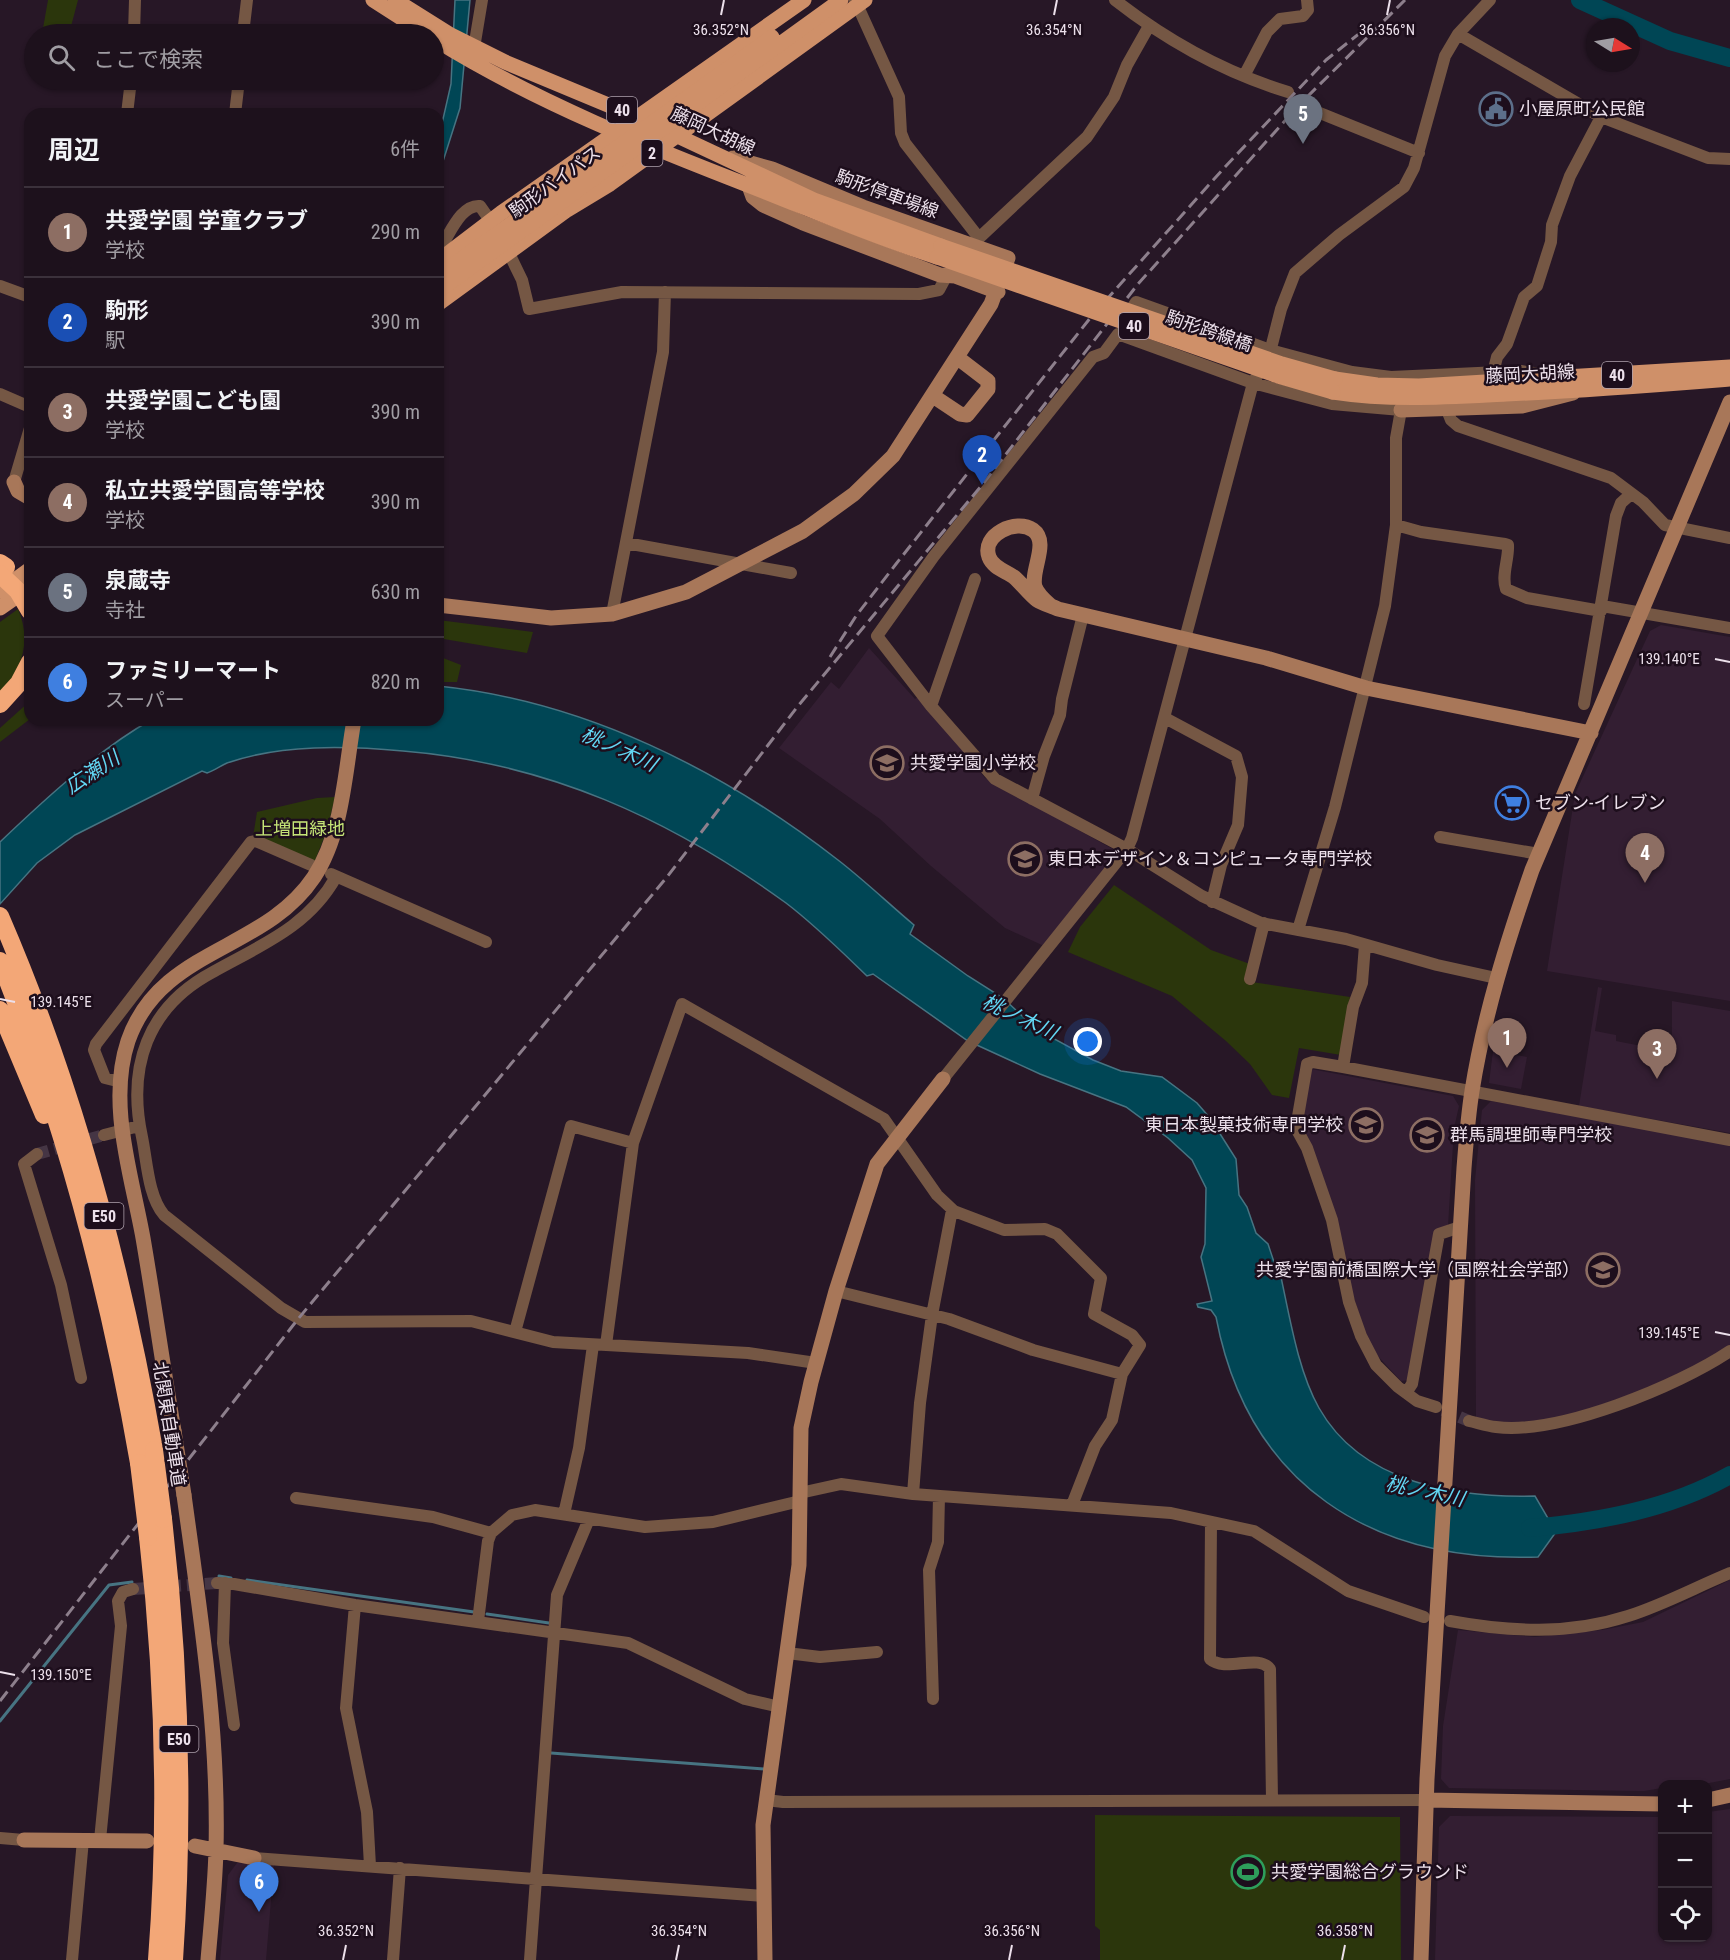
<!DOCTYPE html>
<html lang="ja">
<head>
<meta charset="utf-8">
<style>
	:root { --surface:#1d111c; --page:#2a1f29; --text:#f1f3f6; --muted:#a09da3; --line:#3b313b; --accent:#0f766e }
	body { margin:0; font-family:"Roboto Condensed","Noto Sans JP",sans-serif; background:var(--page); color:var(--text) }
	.controls { position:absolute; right:18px; bottom:18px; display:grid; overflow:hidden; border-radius:12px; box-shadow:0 2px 4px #0004 }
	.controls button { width:54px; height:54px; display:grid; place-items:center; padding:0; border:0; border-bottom:2px solid var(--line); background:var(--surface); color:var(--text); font:30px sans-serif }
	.compass { position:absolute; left:1586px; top:18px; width:54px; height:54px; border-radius:50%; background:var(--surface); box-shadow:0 2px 4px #0004; rotate:101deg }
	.you { position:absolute; left:1088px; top:1042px; width:21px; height:21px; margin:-15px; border:4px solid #fff; border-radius:50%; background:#1a73e8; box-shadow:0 0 0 9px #1a73e833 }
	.badge { display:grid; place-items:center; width:39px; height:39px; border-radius:50%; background:var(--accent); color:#fff; font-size:20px; font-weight:700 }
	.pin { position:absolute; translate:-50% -50px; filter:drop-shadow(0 2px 3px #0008) }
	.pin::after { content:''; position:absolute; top:32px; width:21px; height:18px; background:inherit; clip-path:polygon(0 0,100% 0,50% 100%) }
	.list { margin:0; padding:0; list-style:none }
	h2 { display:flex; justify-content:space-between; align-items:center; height:78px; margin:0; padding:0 24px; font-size:26px }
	h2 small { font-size:20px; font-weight:400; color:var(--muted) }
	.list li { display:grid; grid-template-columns:39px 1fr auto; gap:18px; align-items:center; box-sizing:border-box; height:90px; padding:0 24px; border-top:2px solid var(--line) }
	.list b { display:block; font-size:22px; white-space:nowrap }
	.list p { margin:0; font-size:20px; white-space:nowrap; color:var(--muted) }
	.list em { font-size:20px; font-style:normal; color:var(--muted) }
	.icon { flex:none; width:33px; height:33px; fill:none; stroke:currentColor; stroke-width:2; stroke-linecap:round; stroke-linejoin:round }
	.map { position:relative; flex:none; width:1730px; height:1960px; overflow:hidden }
	.search { position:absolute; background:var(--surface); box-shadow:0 2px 4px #0004; left:24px; top:24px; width:420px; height:66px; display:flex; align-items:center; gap:15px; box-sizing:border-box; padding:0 21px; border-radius:33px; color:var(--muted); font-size:22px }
	.panel { position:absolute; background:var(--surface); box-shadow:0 2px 4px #0004; left:24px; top:108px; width:420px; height:618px; border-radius:18px }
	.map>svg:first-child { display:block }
</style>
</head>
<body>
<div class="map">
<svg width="1730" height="1960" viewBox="0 0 1730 1960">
	<rect width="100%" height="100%" fill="#271726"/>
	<path fill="#331e32" d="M1661,625l69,12v364l-183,-30 28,-177 75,-163z
		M869,648l46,51 4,-3 66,82 133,74 -74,94 -39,-18 -74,-62 -51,-47 -101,-71 52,-66 8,7z
		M1598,987l4,1 -7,43 21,4v6l56,11v-51l58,10v122l-151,-27z
		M1493,1051l34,6 -6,32 -32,-6z
		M1311,1069l142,27 6,10 -5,22 -6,98 -11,4 -29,150 -7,1 -14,-15 -12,-13 -10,-20 -67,-214z
		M1491,1101l239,43v201l-39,24 -96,40 -53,12 -41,3 -25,-6 -1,-238 7,-70z
		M1730,1580v199l-26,5h-42v4l-18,3 -195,-3 -8,-9 2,-53 15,-96 77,7 67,-7 41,-8z
		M1730,1809v151h-295l4,-133 11,-11 212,1v121h46v-126z
		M237,1863l37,2 -8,95h-46l8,-85z"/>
	<path fill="#2b360c" d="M48,0h30l-9,34h-27z
		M18,609c14,32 4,60 -18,86v-73z
		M438,620l95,12 -6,21 -89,-15z
		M438,656l23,9 -4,17h-19z
		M30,701v18l-30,23v-14z
		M335,797l-8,33 -13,33 -61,-26 4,-25 60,-14z
		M1114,885l97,65 39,14 -5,17 105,16 -9,58 -42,-7 -10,50 -17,-3 -22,-31 -24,-23 -54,-45 -104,-44 12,-25z
		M1095,1815l305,2 1,143h-301v-30l-5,-4z"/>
	<path fill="#004655" stroke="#477482" stroke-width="1.5" d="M455,0h15l-10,108 -22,69v-36l13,-57z
		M438,686c147,15 284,84 400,174 26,20 51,44 76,65l-4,9 58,42 35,22 33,31 57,31 28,11 41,6 35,26 13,15 26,41 3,36 8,12 9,26 12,11 7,21 4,3c10,44 18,101 40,140 43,76 138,90 216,88l21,36 -18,25c-166,6 -290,-72 -322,-240l-5,-7 -13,-3 -1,-3 15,-3 -11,-44 4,-13 1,-56 -14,-28 -24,-22 -42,-31 -86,-33 -72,-33 -95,-67 -6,2c-26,-25 -52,-51 -81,-73 -117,-85 -239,-140 -383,-152 -56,-5 -122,-7 -176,12 -7,3 -13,8 -20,10l-5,-2 -127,64 -38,28 -37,41v-62c43,-41 99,-93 151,-122h287z"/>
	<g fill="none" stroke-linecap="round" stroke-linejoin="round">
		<path stroke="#477482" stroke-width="3" d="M219,1576l12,2
			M247,1580l227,32
			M487,1614l62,9
			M0,1721l109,-136 23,-3
			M551,1753l213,16"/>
		<path stroke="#004655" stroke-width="18" d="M1580,0l90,41 60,17
			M1530,1528c68,-6 140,-19 200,-53"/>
		<path stroke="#453544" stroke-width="12" stroke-dasharray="12 6" stroke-linecap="butt" d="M37,1154l67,-19
			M1443,1410l26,11
			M133,1589l84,-6"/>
		<path stroke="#755744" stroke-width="12" d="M855,0l44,97 2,36 4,10 74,95
			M1115,0c51,40 111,73 173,92
			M134,34l1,-34
			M243,34l4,-34
			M1458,34l143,83 107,41 22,1
			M474,48l8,-48
			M1244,76l23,-44 13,-13 23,-3 5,-6 -1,-10
			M1305,107l114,46
			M127,114l4,-34
			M235,114l4,-34
			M975,246l4,-8 108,-101 27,-40 13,-32 22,-39
			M506,247l16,33 7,29 93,-17 297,2 20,-4 7,-13
			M438,251c11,-14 22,-47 42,-45l14,20
			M0,286l30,11
			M1126,317l10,-15 134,48 82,22 39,5 130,-6 26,4
			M1493,373l4,-16 10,-13 17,-47 13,-11 14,-44 1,-17 18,-49 31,-59
			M0,394l30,13
			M1447,410l4,10 7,6 153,52 32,24 22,23 65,13
			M14,482l16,-54
			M1396,525l25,7 84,12 3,1c1,14 -7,31 -2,44l21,9 74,13
			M626,543l165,30
			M1602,606l128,22
			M612,614l51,-262 2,-60
			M1584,704l32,-188 5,-13 10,-9
			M931,706l44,-127
			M1165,718l71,38 6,21 -4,48 -17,40 -9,37
			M1032,799l12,-43 16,-41 2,-16 21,-84
			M1440,837l99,17
			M331,874l155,68
			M336,877c-28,50 -75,68 -123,95 -66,35 -86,95 -71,165 5,24 6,59 22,78l117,93 24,14 166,-1 82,21 195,11 68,10
			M1298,930l37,-123 50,-201 11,-81v-87l5,-28 -69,-6 -79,-21 16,-27 12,-47 14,-36 44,-38 65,-48 10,-19 31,-112 13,-22 32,-34
			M1250,979l14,-56
			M1343,1067l10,-60 9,-24 3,-38
			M943,1079l184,-230 5,-11 121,-455 -135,-49 -14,19 -11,4 -159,199 -57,80 54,70 64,73 132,70 75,47 59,27 85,16 91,26 59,13
			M121,1082l-16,-4 -11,-28 2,-6 155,-202 5,-1 55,24
			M104,1135l35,-9
			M37,1154l-13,10 37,121 20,93
			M836,1291l113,28 84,31 89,24
			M515,1332l56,-206 62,17
			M606,1345l27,-202 49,-139 202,115 53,76 17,16 50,19 41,-1 12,5 44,44 -7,36 38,21 8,10 -18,29 -10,46 -17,26 -23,59
			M1406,1393l6,-9 27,-150 21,-7
			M1436,1407l-19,-6 -19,-14 -22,-22 -15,-29 -12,-34 -17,-82 -25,-72 -11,-20 11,-64 6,-2 30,5 387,73
			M1469,1421c9,2 18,5 27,6 63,8 182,-41 234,-76
			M800,1493l41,-9 72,10 258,19 83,18 94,60 76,26
			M913,1494l7,-91 12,-88 20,-105
			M296,1498l137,19 58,16
			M564,1514l15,-66 14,-103
			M1211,1522l-1,137c16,14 48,-6 60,10l2,131
			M217,1583l17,1 121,21 273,38 117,56 35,8
			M225,1583l-2,60 11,82
			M355,1605l-9,103 21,104 3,54
			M478,1621l10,-80 3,-8 21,-18 23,-5 110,17 68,-5 87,-21
			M1450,1621c60,11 119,14 178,-5 35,-11 68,-29 102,-43
			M787,1653l33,4 57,-5
			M933,1699l-4,-129 9,-28 1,-46
			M766,1800l17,2 644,-2
			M0,1838l24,2
			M100,1840l21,-214 -3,-25 5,-9 10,-3
			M254,1858l510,38
			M72,1960l11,-120
			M393,1960l7,-92
			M530,1960l27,-365 32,-76"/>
		<path stroke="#a87759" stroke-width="15" d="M749,186l4,11 10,8 40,18 137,52 15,1 43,16
			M933,396l27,18 7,1 21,-26v-8l-30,-23
			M1401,410l121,-4 51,-13
			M14,482l4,9 12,7
			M438,605l113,13 61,-4 74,-22 117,-61 51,-37 39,-38 98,-152 17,-46 -145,-51 -91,-38 -39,-11
			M1050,605c-6,-5 -12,-10 -15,-18 -5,-16 15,-45 -2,-57 -17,-12 -52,5 -44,27 4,11 17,14 25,20 8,7 15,17 23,23 6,4 15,6 21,9l208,49 100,30 225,45
			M174,1431c-11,-64 -20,-129 -31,-193 -11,-62 -36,-134 -15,-197 32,-93 136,-89 186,-164 29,-44 31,-106 40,-157
			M184,1495c16,117 35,236 32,355 -1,37 -5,74 -8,110
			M1427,1800l235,4
			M1708,1800l22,-5
			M24,1840l123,1
			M195,1846l59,12
			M765,1960l-2,-135 36,-260 2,-137 10,-46 25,-91 41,-127 66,-85
			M1421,1960l6,-181 37,-611c2,-25 4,-52 8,-77 12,-76 35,-149 60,-221l198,-468"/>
		<path stroke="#cf9069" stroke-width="15" d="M373,0l53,34
			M395,0l56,35 54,27 132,55 177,83 127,46
			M434,39c103,64 215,108 329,152 58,23 114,47 174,66
			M438,261l63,-48 303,-213
			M438,304l129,-94 43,-26 255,-184
			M1335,379l42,6 42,1 311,-19
			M1333,392c58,9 114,5 173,2 75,-3 149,-9 224,-15
			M0,591l30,-22
			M0,608l30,-21"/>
		<path stroke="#f3a777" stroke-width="18" d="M0,563l6,4
			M0,704l19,-21 11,-21
			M0,916c74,171 122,350 154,534
			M0,961c65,163 109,329 139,502
			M0,1010l44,105
			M163,1519c17,147 21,294 11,441
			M148,1537c16,140 20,282 9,423"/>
		<path stroke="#8d7f8c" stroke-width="3" stroke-dasharray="12 6" stroke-linecap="butt" d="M830,657l26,-41 40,-52 195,-247 133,-149 102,-108 44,-35
			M0,1701l298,-382 369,-442 131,-171 184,-221 156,-201 163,-181 104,-103"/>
		<path stroke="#a87759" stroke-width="15" d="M174,1431l10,64"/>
		<path stroke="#cf9069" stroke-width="15" d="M941,246l341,118 53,15
			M937,257l341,119 55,16
			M438,276l334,-239
			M438,291l403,-291"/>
		<path stroke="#f3a777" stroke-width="18" d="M0,574l18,17 12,20
			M154,1450l9,69
			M139,1463l9,74"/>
	</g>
	<path fill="none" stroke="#ece0eb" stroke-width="2" d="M721,15l3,-15M1054,15l3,-15M1387,15l3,-15M1715,659l15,3M0,999l15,3M1715,1332l15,3M0,1672l15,3M343,1960l3,-15M676,1960l3,-15M1009,1960l3,-15M1342,1960l3,-15"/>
	<defs>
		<symbol id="civic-ring" viewBox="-11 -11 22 22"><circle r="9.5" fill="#1d0e1c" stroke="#5c6f8a" stroke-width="1.5"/><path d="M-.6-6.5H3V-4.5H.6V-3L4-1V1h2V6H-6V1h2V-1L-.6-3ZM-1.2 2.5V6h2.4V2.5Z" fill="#5c6f8a"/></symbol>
		<symbol id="school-ring" viewBox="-11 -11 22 22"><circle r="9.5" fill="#1d0e1c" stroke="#8d6e63" stroke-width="1.5"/><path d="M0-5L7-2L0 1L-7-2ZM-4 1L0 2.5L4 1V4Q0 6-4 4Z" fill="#8d6e63"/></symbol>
		<symbol id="supermarket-ring" viewBox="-11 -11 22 22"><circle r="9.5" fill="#1d0e1c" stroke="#3f7fe0" stroke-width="1.5"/><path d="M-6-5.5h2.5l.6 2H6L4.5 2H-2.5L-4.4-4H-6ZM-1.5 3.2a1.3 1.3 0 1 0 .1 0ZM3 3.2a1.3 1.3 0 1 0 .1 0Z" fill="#3f7fe0"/></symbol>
		<symbol id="university-ring" viewBox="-11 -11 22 22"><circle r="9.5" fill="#1d0e1c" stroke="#8d6e63" stroke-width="1.5"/><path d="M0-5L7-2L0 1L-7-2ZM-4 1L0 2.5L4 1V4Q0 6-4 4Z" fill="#8d6e63"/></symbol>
		<symbol id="stadium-ring" viewBox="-11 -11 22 22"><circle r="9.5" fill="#1d0e1c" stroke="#2e9e5b" stroke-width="1.5"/><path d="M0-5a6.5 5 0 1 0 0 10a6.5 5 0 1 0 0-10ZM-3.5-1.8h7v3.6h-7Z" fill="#2e9e5b"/></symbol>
	</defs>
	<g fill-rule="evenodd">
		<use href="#civic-ring" x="1477" y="90" width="38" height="38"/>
		<use href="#school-ring" x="868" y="744" width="38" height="38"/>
		<use href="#supermarket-ring" x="1493" y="784" width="38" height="38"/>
		<use href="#school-ring" x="1006" y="840" width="38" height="38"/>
		<use href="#school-ring" x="1347" y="1106" width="38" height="38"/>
		<use href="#school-ring" x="1408" y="1116" width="38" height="38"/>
		<use href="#university-ring" x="1584" y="1251" width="38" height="38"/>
		<use href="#stadium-ring" x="1229" y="1853" width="38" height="38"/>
	</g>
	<g text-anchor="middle" stroke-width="5" stroke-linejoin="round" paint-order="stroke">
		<g fill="#1d0e1c" stroke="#aea1ad" stroke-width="1.5">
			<rect x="607" y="97" width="30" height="26" rx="4.5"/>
			<rect x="641.5" y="140" width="21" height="26" rx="4.5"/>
			<rect x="1119" y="313" width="30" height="26" rx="4.5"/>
			<rect x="1602" y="362" width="30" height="26" rx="4.5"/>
			<rect x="84.5" y="1203" width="39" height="26" rx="4.5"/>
			<rect x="159.5" y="1726" width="39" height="26" rx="4.5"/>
		</g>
		<g font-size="16" font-weight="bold" fill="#ece0eb">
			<text x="622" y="116">40</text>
			<text x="652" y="159">2</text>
			<text x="1134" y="332">40</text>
			<text x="1617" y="381">40</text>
			<text x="104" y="1222">E50</text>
			<text x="179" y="1745">E50</text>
		</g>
		<g font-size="18" fill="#ece0eb" stroke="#1d0e1c" text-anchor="start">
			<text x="1519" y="115">小屋原町公民館</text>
			<text x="910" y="769">共愛学園小学校</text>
			<text x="1535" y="809">セブン-イレブン</text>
			<text x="1048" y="865">東日本デザイン＆コンピュータ専門学校</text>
			<text x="1343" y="1131" text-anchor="end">東日本製菓技術専門学校</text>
			<text x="1450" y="1141">群馬調理師専門学校</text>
			<text x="1580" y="1276" text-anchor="end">共愛学園前橋国際大学（国際社会学部）</text>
			<text x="1271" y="1878">共愛学園総合グラウンド</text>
		</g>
		<g font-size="18" fill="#ece0eb" stroke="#1d0e1c">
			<text transform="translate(713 131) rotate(25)" y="6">藤岡大胡線</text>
			<text transform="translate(555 182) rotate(-36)" y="6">駒形バイパス</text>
			<text transform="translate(887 194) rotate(20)" y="6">駒形停車場線</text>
			<text transform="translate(1209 331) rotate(19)" y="6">駒形跨線橋</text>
			<text transform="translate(1530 374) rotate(-3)" y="6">藤岡大胡線</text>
			<text transform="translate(169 1424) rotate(81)" y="6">北関東自動車道</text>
		</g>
		<g font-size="18" fill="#c5e477" stroke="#1d0e1c">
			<text x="300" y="835">上増田緑地</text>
		</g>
		<g font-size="20" font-style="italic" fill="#62d7f4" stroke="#1d0e1c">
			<text transform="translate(619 749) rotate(24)" y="7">桃ノ木川</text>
			<text transform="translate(92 772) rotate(-33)" y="7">広瀬川</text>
			<text transform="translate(1020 1017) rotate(25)" y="7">桃ノ木川</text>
			<text transform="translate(1425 1491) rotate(12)" y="7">桃ノ木川</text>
		</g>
	</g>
	<g font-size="15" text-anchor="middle" fill="#ece0eb" stroke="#1d0e1c" stroke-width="5" stroke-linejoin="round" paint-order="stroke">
		<text x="721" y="35">36.352°N</text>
		<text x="1054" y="35">36.354°N</text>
		<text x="1387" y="35">36.356°N</text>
		<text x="1669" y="664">139.140°E</text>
		<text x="61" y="1007">139.145°E</text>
		<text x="1669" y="1338">139.145°E</text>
		<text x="61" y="1680">139.150°E</text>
		<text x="346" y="1936">36.352°N</text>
		<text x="679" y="1936">36.354°N</text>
		<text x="1012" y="1936">36.356°N</text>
		<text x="1345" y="1936">36.358°N</text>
	</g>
</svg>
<div class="controls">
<button>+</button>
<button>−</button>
<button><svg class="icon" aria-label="locate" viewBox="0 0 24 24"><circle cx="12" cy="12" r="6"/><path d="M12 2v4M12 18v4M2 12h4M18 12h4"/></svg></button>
</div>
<svg class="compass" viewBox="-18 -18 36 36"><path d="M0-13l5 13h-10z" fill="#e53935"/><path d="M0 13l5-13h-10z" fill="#a09da3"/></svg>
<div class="you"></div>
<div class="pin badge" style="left:1507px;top:1068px;background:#8d6e63">1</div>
<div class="pin badge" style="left:982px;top:485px;background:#1a4fb4">2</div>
<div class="pin badge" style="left:1657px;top:1079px;background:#8d6e63">3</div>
<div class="pin badge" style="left:1645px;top:883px;background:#8d6e63">4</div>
<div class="pin badge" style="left:1303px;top:144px;background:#6b7280">5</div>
<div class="pin badge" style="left:259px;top:1912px;background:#3f7fe0">6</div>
<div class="search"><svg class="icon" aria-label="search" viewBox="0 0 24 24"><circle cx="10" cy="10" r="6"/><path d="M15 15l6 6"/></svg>ここで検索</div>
<section class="panel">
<h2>周辺<small>6件</small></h2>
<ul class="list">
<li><span class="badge" style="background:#8d6e63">1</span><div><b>共愛学園 学童クラブ</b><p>学校</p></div><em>290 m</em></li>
<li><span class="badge" style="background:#1a4fb4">2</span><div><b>駒形</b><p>駅</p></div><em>390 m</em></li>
<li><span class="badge" style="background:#8d6e63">3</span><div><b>共愛学園こども園</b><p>学校</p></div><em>390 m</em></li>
<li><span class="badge" style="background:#8d6e63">4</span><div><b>私立共愛学園高等学校</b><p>学校</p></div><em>390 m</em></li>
<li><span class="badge" style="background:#6b7280">5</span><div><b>泉蔵寺</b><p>寺社</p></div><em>630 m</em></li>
<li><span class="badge" style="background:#3f7fe0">6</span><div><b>ファミリーマート</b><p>スーパー</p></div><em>820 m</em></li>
</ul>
</section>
</div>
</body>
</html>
